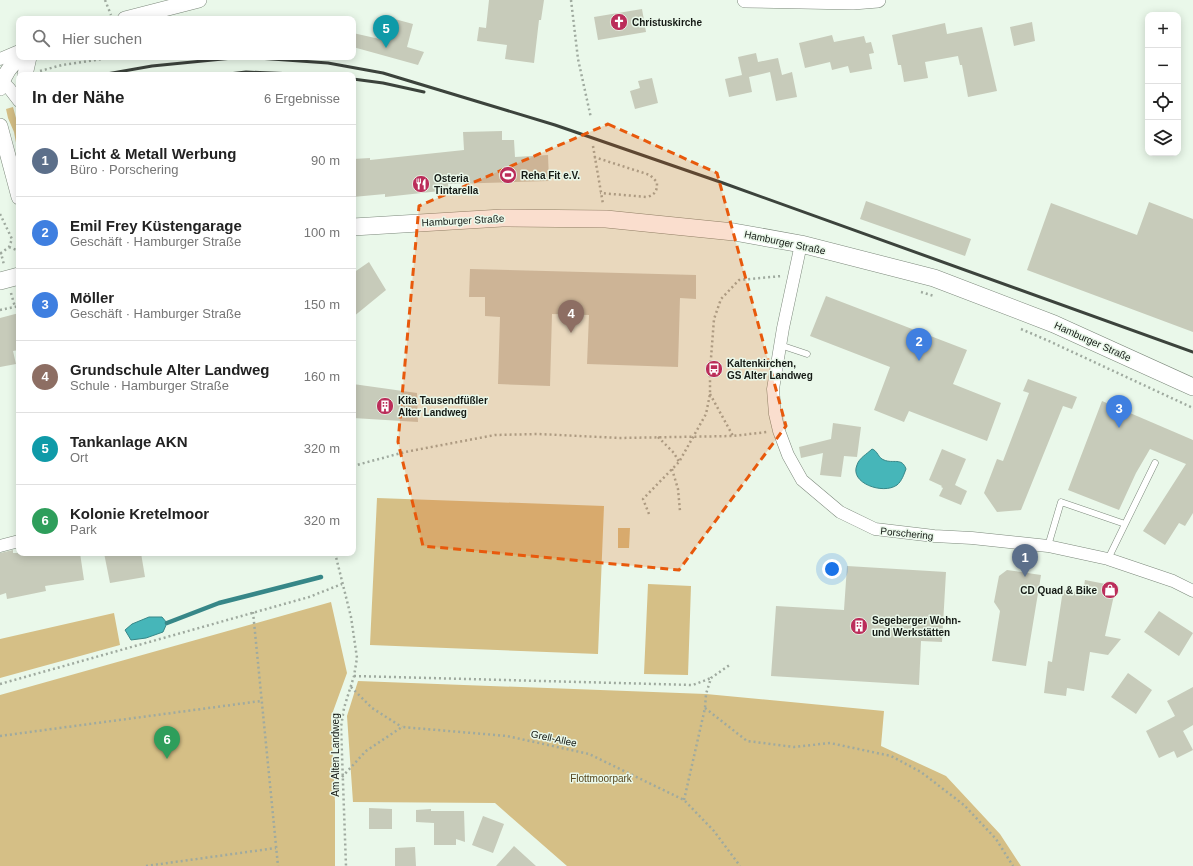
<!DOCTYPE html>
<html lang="de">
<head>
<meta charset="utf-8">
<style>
	:root { --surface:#fff; --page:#f6f6f6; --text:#222; --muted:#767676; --line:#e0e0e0; --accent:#bb2d5a }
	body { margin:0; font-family:Helvetica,sans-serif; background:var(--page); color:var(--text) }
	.controls { position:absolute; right:12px; top:12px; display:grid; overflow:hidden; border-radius:8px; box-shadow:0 2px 10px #0003 }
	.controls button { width:36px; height:36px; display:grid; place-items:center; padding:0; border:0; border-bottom:1px solid var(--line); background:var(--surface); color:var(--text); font:20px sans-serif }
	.you { position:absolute; left:832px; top:569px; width:14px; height:14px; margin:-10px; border:3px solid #fff; border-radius:50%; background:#1a73e8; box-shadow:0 0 0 6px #1a73e833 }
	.badge { display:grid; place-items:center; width:26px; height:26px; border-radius:50%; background:var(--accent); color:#fff; font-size:13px; font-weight:700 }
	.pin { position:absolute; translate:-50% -33px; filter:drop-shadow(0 1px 2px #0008) }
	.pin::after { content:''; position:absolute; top:21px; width:14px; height:12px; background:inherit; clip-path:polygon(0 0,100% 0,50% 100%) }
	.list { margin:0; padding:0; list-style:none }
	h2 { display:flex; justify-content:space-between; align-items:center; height:52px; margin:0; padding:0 16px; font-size:17px }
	h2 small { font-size:13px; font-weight:400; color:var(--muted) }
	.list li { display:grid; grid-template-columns:26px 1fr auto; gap:12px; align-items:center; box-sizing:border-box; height:72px; padding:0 16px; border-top:1px solid var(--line) }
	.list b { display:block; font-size:15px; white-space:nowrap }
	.list p { margin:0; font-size:13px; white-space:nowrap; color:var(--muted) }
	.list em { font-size:13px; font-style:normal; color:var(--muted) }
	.icon { flex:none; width:22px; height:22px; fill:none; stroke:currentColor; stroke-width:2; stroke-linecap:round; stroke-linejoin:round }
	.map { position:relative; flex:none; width:1193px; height:866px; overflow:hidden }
	.search { position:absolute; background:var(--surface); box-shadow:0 2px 10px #0003; left:16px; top:16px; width:340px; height:44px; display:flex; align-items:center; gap:10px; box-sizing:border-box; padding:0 14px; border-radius:8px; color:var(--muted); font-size:15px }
	.panel { position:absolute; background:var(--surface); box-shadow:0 2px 10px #0003; left:16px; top:72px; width:340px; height:484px; border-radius:8px }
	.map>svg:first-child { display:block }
</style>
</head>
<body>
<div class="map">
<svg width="1193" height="866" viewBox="0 0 1193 866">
	<rect width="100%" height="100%" fill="#eaf8ea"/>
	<path fill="#d5bf86" d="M13,107l6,22v30l-5,-27 -6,-14 -2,-9z
		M377,498l227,8 -6,148 -228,-9z
		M618,528h12l-1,20h-11z
		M648,584l43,2 -3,89 -44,-1z
		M331,602l16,71 -16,44 4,85v64h-335v-171z
		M114,613l6,32 -120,33v-39z
		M358,681l348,13 178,17 -3,35 65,30 54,58 21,32h-454l-72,-63 -142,-1 -6,-86z"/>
	<path fill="#46b6b9" stroke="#378788" d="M872,449c6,2 6,9 12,11 9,4 18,-3 22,9 -2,5 -4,12 -9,16 -14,10 -48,-2 -40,-20 2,-7 10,-11 15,-16z
		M149,617h13l5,6 -4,9 -17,6 -15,2 -6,-10 7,-6z"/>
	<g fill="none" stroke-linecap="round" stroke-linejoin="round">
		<path stroke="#378788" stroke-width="4.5" d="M167,623l52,-20 102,-26"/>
	</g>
	<path fill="#c7cbba" d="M489,0h55l-3,20h-2l-5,43 -29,-4 2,-14 -30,-4 2,-14 7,1z
		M642,9l4,23 -48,8 -4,-23z
		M391,18l22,6 -6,23 17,5 -6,13 -65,-18v-14l31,7z
		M1032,22l3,19 -21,5 -4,-19z
		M945,23l2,11 35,-7 15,64 -29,6 -6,-32h-2l-2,-9 -33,6 3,16 -24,4 -3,-17h-3l-6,-30z
		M832,35l2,7 30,-6 2,7 5,-1 3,11 -5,1 3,15 -22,4 -2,-7 -16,4 -2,-8 -25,6 -6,-25z
		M756,53l2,9 20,-4 4,17 10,-3 5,25 -21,4 -6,-29 -21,5 3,15 -23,5 -4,-18 17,-4 -4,-18z
		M652,78l6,25 -23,6 -5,-18 10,-3 -2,-7z
		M502,131v9h12l1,17 33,-2 1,26 -101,3 1,6 -64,7v-3l-32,3v-38l17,-1v2l94,-10 -1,-18z
		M866,201l105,38 -6,17 -105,-37z
		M1149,202l44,17v113l-166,-62 24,-67 86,32z
		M369,262l17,28 -33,27v-44z
		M470,269l226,6v24l-16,-1 -2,69 -91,-3 2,-49 -37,-1 -2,72 -52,-2 2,-67 -15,-1v-19h-16z
		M826,296l141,54 -14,34 48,19 -14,38 -78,-30 -5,11 -30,-12 16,-43 -80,-31z
		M19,313v37l-6,1 3,13 -16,3v-49z
		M1028,379l49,18 -5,12 -9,-3 -42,104 -24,2 -13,-19 13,-34 6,2 26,-68 -6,-2z
		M353,384l64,9 1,29 -65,-4z
		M1102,401l91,39v73l-8,13 -6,-3 -14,22 -22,-14 43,-67 -36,-15 -14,24 -17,37 -51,-20z
		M833,423l28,4 -4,30 -13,-1 -3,21 -21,-2 3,-22 -22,5 -2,-11 32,-8z
		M942,449l24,10 -11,26 12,6 -6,14 -22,-9 4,-8 -2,-1 1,-1 -13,-6z
		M13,550v3h67l4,27 -39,6 1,5 -39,8 -1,-6 -6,2v-42z
		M104,553h37l4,24 -35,6z
		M847,566l99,6 -4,70 -21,-1 -2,44 -148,-9 5,-70 68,4z
		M1007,570l34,5 -15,91 -34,-5 8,-50 -6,-9 5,-26z
		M1085,580l31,6 -11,50 16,3 -13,16 -18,-3 -6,39 -17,-3 -1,8 -22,-3 4,-32 4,1 11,-72 20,3z
		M1159,611l34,22 -14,23 -35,-24z
		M1128,673l24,17 -16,24 -25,-17z
		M1193,687v38l-10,6 10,19 -16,8 -3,-7 -15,7 -13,-27 29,-15 -8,-15z
		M369,808l23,1v20h-23z
		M431,809v2h33l1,31 -9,-3v6h-22v-22l-18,-1v-12z
		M483,816l21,8 -11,29 -21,-8z
		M514,846l22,20h-40z
		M415,847l1,19h-21v-18z"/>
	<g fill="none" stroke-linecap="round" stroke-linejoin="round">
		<defs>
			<path id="service" d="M780,345l27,9
				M1048,546l13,-44 64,22
				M1108,559l47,-96"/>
			<path id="minor" d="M0,59l19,-8
				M0,79l9,9 10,13
				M801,244l-18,84 -10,61 2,25 4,17 9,24 14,25 38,32 35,17 59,7 38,2 76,8 60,13 65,22 20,10
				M0,546l19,-5"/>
			<path id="tertiary" d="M745,0l108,2 25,-2
				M125,19l74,-19
				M25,75l4,-18
				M0,88c4,-13 10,-23 21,-31
				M0,126l19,71"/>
			<path id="secondary" d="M353,227l149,-9 104,1 128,13 67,12 133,34 120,46 139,63
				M0,281l19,-5"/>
		</defs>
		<use href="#service" stroke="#7c887b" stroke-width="7"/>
		<use href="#minor" stroke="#7c887b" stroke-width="13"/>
		<use href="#tertiary" stroke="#7c887b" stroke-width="16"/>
		<use href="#secondary" stroke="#7c887b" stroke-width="18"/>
		<path stroke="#9faa9f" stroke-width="2.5" stroke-dasharray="2 3" stroke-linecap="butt" d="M105,0l6,15
			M571,0l7,59 13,59
			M40,71l22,-6 54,-8
			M593,146l10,58
			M594,157l56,18 7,7c0,9 -1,12 -10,15l-47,-4
			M0,214l12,25 -3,8 -8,6
			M9,247l10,4
			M0,254l1,-1 3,12
			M921,292l13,4
			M11,293l4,14
			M0,310l19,-4
			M1021,329l30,13 142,66
			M710,394l23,42
			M658,437l16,16 5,9
			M353,466l52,-14 90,-17 44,-1 80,4 114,-2 34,-4
			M672,469l6,20 2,22
			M649,514l-6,-15 36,-37 27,-48 4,-20v-23l4,-52 7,-20 18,-19 43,-4
			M335,553l16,64 6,41 -3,18 -10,32 -3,19 5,139
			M253,612l25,254
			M354,676l339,9 18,-7
			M0,684l309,-87 33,-13
			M351,687l21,21 30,19
			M705,708l42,33 47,6 36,-4 61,13 30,16 43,33 32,34 17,27
			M0,736l261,-35
			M342,777l24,-26 36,-24 105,9 82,18 95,46 30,31 26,35
			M684,800l21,-92 1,-14 5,-16 20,-14
			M146,866l130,-18"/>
		<use href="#service" stroke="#fff" stroke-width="6"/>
		<use href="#minor" stroke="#fff" stroke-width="12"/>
		<use href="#tertiary" stroke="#fff" stroke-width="15"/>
		<use href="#secondary" stroke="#fff" stroke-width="17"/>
		<path stroke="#3c433c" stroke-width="3" d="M245,57l83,6 55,10 172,52 168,58 470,169
			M101,75l51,-9 91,-9
			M220,75l26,-3 72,3
			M353,79l30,4 41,9"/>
	</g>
	<path fill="#e8590c" fill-opacity="0.2" stroke="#e8590c" stroke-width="3" stroke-dasharray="8 5" stroke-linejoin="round" d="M608,124l109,49 69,253 -107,144 -256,-24 -25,-104 21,-236z"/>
	<defs>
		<symbol id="church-disc" viewBox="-11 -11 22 22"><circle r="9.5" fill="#bb2d5a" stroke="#eaf8ea"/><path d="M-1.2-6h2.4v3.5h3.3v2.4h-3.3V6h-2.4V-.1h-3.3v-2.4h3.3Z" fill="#fff"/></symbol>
		<symbol id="stadium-disc" viewBox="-11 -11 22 22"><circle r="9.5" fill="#bb2d5a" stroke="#eaf8ea"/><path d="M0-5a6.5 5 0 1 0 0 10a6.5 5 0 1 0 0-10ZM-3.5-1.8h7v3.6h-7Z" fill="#fff"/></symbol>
		<symbol id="restaurant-disc" viewBox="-11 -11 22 22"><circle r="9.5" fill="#bb2d5a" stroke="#eaf8ea"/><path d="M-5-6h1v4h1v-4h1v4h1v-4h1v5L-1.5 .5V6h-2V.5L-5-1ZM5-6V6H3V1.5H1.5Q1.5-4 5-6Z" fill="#fff"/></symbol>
		<symbol id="bus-disc" viewBox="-11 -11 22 22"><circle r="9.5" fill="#bb2d5a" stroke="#eaf8ea"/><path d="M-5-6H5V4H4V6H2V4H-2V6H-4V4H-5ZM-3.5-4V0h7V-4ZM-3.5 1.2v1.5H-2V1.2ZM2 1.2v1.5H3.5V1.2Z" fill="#fff"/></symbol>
		<symbol id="building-disc" viewBox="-11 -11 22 22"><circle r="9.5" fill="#bb2d5a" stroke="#eaf8ea"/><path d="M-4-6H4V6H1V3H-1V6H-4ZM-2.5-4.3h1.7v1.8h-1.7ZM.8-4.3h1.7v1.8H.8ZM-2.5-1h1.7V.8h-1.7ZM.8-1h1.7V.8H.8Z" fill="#fff"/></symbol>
		<symbol id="shop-disc" viewBox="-11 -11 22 22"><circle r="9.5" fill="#bb2d5a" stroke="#eaf8ea"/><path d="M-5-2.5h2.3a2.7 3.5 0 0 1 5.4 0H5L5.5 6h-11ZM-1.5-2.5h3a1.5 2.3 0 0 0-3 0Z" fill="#fff"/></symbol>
	</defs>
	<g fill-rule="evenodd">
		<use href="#church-disc" x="609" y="12" width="20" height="20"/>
		<use href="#stadium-disc" x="498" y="165" width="20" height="20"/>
		<use href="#restaurant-disc" x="411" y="174" width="20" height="20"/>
		<use href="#bus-disc" x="704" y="359" width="20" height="20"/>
		<use href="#building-disc" x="375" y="396" width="20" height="20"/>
		<use href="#shop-disc" x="1100" y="580" width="20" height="20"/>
		<use href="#building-disc" x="849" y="616" width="20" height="20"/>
	</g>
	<g text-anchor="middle" stroke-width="3" stroke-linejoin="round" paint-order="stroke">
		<g font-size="10" font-weight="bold" fill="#151a15" stroke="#eaf8ea" text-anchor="start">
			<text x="632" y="26">Christuskirche</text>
			<text x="521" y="179">Reha Fit e.V.</text>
			<text x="434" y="182">Osteria<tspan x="434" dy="12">Tintarella</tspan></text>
			<text x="727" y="367">Kaltenkirchen,<tspan x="727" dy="12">GS Alter Landweg</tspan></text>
			<text x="398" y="404">Kita Tausendfüßler<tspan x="398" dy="12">Alter Landweg</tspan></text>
			<text x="1097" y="594" text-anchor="end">CD Quad &amp; Bike</text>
			<text x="872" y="624">Segeberger Wohn-<tspan x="872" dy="12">und Werkstätten</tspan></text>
		</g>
		<g font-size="10" fill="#151a15" stroke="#eaf8ea">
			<text transform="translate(463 220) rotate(-3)" y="4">Hamburger Straße</text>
			<text transform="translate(785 242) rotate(12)" y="4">Hamburger Straße</text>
			<text transform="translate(1093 341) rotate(24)" y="4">Hamburger Straße</text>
			<text transform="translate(907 533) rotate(6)" y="4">Porschering</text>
			<text transform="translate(554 738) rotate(12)" y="4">Grell-Allee</text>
			<text transform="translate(335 755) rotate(-90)" y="4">Am Alten Landweg</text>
		</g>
		<g font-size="10" fill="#55451c" stroke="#eaf8ea">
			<text x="601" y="782">Flottmoorpark</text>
		</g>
	</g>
</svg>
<div class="controls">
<button>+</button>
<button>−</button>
<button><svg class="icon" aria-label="locate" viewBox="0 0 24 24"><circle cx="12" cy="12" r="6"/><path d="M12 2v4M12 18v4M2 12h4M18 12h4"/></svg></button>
<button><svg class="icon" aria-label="layers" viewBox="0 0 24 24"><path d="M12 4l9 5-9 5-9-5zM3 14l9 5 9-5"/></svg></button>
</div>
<div class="you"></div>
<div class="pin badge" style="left:1025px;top:577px;background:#5c6f8a">1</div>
<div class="pin badge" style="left:919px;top:361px;background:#3f7fe0">2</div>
<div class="pin badge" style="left:1119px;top:428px;background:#3f7fe0">3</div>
<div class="pin badge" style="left:571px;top:333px;background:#8d6e63">4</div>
<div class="pin badge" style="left:386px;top:48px;background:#0f9aa8">5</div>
<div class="pin badge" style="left:167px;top:759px;background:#2e9e5b">6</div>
<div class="search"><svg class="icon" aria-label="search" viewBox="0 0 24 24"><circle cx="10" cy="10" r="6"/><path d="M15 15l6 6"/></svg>Hier suchen</div>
<section class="panel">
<h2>In der Nähe<small>6 Ergebnisse</small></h2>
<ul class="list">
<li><span class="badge" style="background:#5c6f8a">1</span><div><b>Licht &amp; Metall Werbung</b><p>Büro · Porschering</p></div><em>90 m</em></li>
<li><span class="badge" style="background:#3f7fe0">2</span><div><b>Emil Frey Küstengarage</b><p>Geschäft · Hamburger Straße</p></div><em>100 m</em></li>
<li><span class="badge" style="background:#3f7fe0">3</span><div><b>Möller</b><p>Geschäft · Hamburger Straße</p></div><em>150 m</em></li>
<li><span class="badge" style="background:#8d6e63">4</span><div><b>Grundschule Alter Landweg</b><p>Schule · Hamburger Straße</p></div><em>160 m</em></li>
<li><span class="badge" style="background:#0f9aa8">5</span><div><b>Tankanlage AKN</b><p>Ort</p></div><em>320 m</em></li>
<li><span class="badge" style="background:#2e9e5b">6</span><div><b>Kolonie Kretelmoor</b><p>Park</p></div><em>320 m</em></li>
</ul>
</section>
</div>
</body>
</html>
